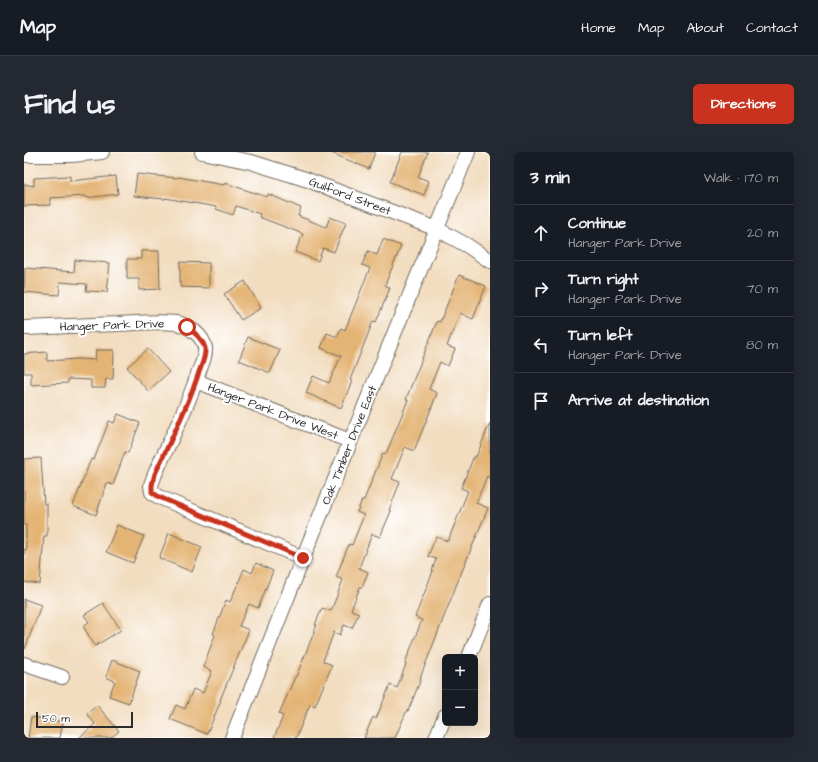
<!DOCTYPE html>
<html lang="en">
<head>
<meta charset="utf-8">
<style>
	:root { --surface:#171b24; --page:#242831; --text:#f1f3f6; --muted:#9ea1a6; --line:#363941; --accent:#c8321e }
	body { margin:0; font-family:"Architects Daughter",sans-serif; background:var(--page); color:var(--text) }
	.controls { position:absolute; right:12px; bottom:12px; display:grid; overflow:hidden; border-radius:6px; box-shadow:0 4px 16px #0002 }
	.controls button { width:36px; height:36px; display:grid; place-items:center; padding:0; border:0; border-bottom:1px solid var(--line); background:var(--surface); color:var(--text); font:20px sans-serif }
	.scale { position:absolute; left:12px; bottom:10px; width:97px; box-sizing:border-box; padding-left:4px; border:2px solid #2b2b2b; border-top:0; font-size:11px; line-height:14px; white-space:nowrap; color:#2b2b2b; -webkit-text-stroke:3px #fff; paint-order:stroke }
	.stop { position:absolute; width:12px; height:12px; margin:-9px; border:3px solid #c8321e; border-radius:50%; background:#fff }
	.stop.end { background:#c8321e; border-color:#fff; box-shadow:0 1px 4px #0008 }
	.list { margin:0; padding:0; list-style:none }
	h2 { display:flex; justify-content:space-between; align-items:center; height:52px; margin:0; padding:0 16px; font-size:17px }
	h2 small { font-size:13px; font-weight:400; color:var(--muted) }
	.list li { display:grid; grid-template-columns:26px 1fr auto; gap:12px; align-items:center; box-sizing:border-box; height:56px; padding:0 16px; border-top:1px solid var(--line) }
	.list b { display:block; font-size:15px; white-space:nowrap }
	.list p { margin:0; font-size:13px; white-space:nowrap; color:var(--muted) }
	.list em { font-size:13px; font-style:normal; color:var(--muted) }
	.icon { flex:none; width:22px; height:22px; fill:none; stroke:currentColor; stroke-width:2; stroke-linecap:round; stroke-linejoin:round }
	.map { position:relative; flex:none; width:466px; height:586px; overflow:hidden; border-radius:6px }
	header { display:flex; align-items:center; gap:24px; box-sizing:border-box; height:56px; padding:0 20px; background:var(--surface); border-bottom:1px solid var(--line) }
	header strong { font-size:19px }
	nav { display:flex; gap:22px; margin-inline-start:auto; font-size:14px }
	.intro { display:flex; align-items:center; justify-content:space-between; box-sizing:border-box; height:96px; padding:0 24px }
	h1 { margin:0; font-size:28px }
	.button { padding:10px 18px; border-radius:6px; background:var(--accent); color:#fff; font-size:14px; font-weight:700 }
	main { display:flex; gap:24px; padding:0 24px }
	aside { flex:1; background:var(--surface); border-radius:6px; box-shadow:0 4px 16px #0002 }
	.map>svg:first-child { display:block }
</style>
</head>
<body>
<header>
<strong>Map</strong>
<nav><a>Home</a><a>Map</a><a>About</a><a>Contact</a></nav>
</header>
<div class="intro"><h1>Find us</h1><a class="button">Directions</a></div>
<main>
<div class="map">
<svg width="466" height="586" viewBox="0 0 466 586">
	<rect width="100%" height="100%" fill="#fff"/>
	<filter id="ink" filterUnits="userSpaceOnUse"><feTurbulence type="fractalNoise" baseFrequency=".025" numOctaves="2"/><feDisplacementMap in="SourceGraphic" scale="8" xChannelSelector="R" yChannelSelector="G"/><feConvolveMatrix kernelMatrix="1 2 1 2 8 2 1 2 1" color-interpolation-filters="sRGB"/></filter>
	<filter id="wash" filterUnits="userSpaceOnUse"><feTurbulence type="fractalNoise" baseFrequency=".012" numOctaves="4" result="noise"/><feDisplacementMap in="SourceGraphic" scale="16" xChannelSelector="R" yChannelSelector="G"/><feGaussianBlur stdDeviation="0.9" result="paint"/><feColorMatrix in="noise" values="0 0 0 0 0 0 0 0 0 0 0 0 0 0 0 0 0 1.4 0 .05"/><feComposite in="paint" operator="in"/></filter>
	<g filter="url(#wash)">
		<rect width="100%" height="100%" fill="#f2ddc0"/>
		<g id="blocks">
			<path fill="#e4b474" d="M305,0h46l-6,17z
				M378,0h26l-10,25 11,4 -5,14 -34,-13z
				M113,22l40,4 1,-1 46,8 1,-2 42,14 1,-3 33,14 -3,8 28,11 4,-10 16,6 -12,29 -11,-4 -5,13 -23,-9 8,-18 -44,-17 1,-3 -24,-8 -3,9 -17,-6 1,-2 -52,-9v1l-31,-3z
				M46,24v5l46,-5 2,18 -32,4v-2l-36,2v7l-26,1v-22l10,2v-8z
				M359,87l18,7 -16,39 5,3 -14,34 -3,-1 -23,59 2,1 -11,27 -35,-15 7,-17 16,7 12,-27 -20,-8 6,-15 10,4 4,-9 4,2 25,-62 -8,-3 6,-14 9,4z
				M117,99h18l1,38 -21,1v-11h-12v-20h14z
				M51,108l35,3 -3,29 -21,-1 1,-7 -27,-2 -1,13 -35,-3 1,-24 49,4z
				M156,110l29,1v25l-29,-1z
				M435,123l27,11 -13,33 -13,-6 -13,33 8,3 -7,17 -8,-4 -11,27 8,4 -6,16 -17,42 -9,-4 -13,32 8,3 -11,28 2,1 -11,26 -8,-3 -13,34 9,4 -6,15h-2l-9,23 8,3 -7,15 -8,-3 -4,10 -6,-3 -11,29 9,4 -17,41 -5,-2 -14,34h-22l9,-22 -4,-2 16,-37h1l21,-52h-2l7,-17 9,3 12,-31 -7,-3 13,-33 3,1 12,-30 -7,-3 5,-12h2l19,-47 3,1 22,-54 -2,-1 31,-78 3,1z
				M221,129l16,27 -20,12 -17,-26z
				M224,185l32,13 -10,23 -31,-13z
				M124,197l21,23 -21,19 -21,-24z
				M72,198h18l-1,29h-7l-1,9h-14v-8l-23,-1v4l-37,2v-12h-7v-19l23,-2v9l31,-2 17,1z
				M94,262l22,9 -12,30 -3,-1 -12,33 -6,-2 -11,32 -23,-9 18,-47 3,1 15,-39 5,2z
				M466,271v55l-3,-2 -11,27 12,5 -30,73 -38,97 1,1 -13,32 -1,-1 -12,28h-31l9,-21 3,2 14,-34 7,3 9,-24 -1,-1 17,-43 -7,-3 18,-46h-1l4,-12 -8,-3 8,-19 12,4 20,-50 -7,-3 13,-32 2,1z
				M17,306l3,46h3v32h-3l-4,48 -16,-2v-32h2v-25h-2v-66z
				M93,373l27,11 -11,27 -27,-11z
				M145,381l33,14 -10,25 -33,-14z
				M232,411l17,8 -15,37 -9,-4 -10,22 10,4 -29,70h1l-14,34 -37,-15 6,-14 9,4 8,-20 10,4 9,-22 -9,-4 12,-32 -2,-1 13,-34 4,2 14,-33 8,4z
				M0,447l17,6 -16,44h-1z
				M79,451l18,27 -26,16 -12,-20 6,-4 -5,-7z
				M88,508l28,11 -11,32 -20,-7 6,-15 -9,-4z
				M73,553l22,26 -8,7h-32l16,-14 -8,-10z
				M7,565l32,5 -3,16h-32z"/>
		</g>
	</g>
	<g filter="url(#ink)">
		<use href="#blocks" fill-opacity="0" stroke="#71695f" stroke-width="1"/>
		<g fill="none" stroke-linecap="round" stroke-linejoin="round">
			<defs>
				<path id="street" d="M178,0l49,10 54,17 132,50 31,17 22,15
					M0,3h48l30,-3
					M0,176c31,-1 63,-3 94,-4 18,-1 40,-3 58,-1 12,2 27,12 29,25 1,7 -3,16 -6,23 -11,36 -29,69 -44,103l-4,11 1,7 7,5 144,61
					M172,229l154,60
					M445,505l21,-53
					M0,512l38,13
					M208,586l71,-180 165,-406
					M412,586l9,-22"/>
			</defs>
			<use href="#street" stroke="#71695f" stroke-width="16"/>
			<use href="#street" stroke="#fff" stroke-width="14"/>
		</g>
	</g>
	<g fill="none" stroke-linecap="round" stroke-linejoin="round" filter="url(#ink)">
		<path stroke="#c8321e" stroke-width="5" d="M163,175c7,5 16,12 18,21 1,8 -3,16 -6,24 -11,35 -29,69 -44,102l-3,11v7l7,5 144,61"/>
	</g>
	<g text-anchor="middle" stroke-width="4" stroke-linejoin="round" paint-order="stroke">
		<g font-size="12" fill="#2b2b2b" stroke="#fff">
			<text transform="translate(326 44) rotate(21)" y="4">Guilford Street</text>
			<text transform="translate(88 173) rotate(-2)" y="4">Hanger Park Drive</text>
			<text transform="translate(249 259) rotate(21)" y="4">Hanger Park Drive West</text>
			<text transform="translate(325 293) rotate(-68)" y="4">Oak Timber Drive East</text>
		</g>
	</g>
</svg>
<div class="controls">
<button>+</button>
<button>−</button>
</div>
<div class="scale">50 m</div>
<div class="stop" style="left:163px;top:175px"></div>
<div class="stop end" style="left:279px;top:406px"></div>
</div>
<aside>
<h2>3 min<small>Walk · 170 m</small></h2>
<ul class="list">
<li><svg class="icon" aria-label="ahead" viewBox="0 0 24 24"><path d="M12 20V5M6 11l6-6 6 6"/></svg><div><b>Continue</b><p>Hanger Park Drive</p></div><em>20 m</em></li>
<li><svg class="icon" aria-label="right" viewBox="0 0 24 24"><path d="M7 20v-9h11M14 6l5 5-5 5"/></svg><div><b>Turn right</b><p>Hanger Park Drive</p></div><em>70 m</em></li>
<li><svg class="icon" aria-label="left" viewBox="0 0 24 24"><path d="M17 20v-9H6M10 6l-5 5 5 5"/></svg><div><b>Turn left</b><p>Hanger Park Drive</p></div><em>80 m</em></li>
<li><svg class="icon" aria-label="arrive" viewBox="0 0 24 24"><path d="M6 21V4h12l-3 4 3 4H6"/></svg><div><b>Arrive at destination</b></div></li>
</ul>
</aside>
</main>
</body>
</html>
